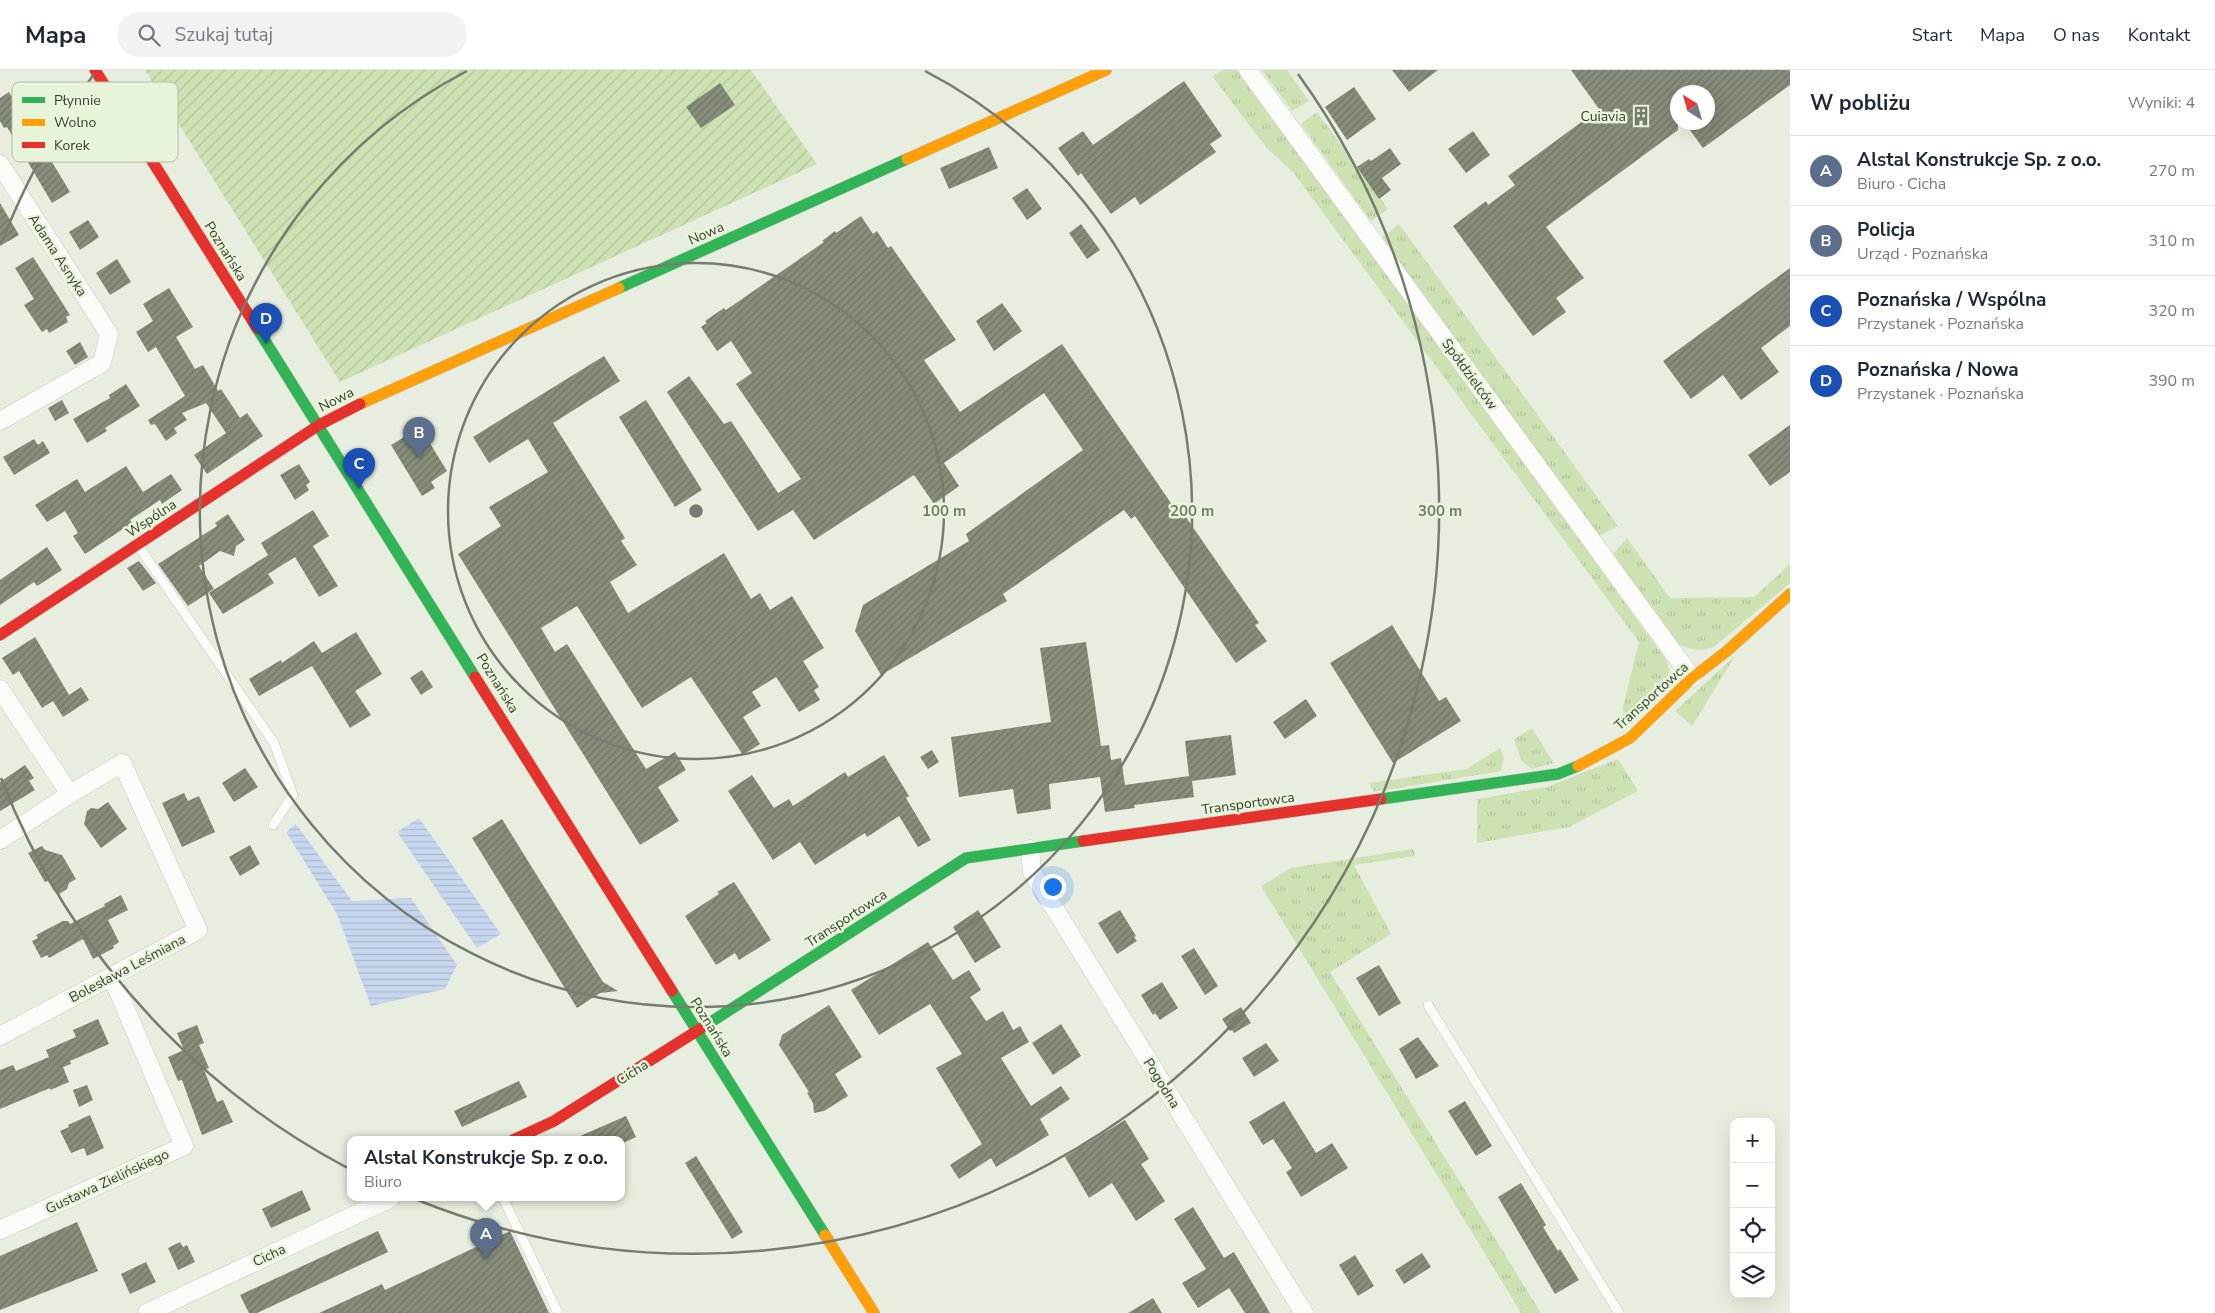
<!DOCTYPE html>
<html lang="pl">
<head>
<meta charset="utf-8">
<style>
	:root { --surface:#fff; --page:#f2f2f3; --text:#1f2937; --muted:#747a83; --line:#e0e1e3; --accent:#0f766e }
	body { margin:0; font-family:"Nunito Sans",sans-serif; background:var(--page); color:var(--text) }
	.controls { position:absolute; right:15px; bottom:15px; display:grid; overflow:hidden; border-radius:10px; box-shadow:0 5px 20px #0002 }
	.controls button { width:45px; height:45px; display:grid; place-items:center; padding:0; border:0; border-bottom:1px solid var(--line); background:var(--surface); color:var(--text); font:25px sans-serif }
	.compass { position:absolute; left:1670px; top:15px; width:45px; height:45px; border-radius:50%; background:var(--surface); box-shadow:0 5px 20px #0002; rotate:323deg }
	.you { position:absolute; left:1052px; top:816px; width:18px; height:18px; margin:-12px; border:4px solid #fff; border-radius:50%; background:#1a73e8; box-shadow:0 0 0 8px #1a73e833 }
	.badge { display:grid; place-items:center; width:32px; height:32px; border-radius:50%; background:var(--accent); color:#fff; font-size:16px; font-weight:700 }
	.pin { position:absolute; translate:-50% -41px; filter:drop-shadow(0 1px 2px #0008) }
	.pin::after { content:''; position:absolute; top:26px; width:18px; height:15px; background:inherit; clip-path:polygon(0 0,100% 0,50% 100%) }
	.popup { position:absolute; left:347px; top:1066px; width:278px; height:65px; box-sizing:border-box; display:grid; place-content:center; border-radius:10px; background:var(--surface); filter:drop-shadow(0 1px 4px #0005); font-size:16px; white-space:nowrap; color:var(--muted) }
	.popup b { font-size:19px; color:var(--text) }
	.popup::after { content:''; position:absolute; left:50%; top:100%; margin-left:-10px; border:10px solid transparent; border-top-color:var(--surface) }
	.list { margin:0; padding:0; list-style:none }
	h2 { display:flex; justify-content:space-between; align-items:center; height:65px; margin:0; padding:0 20px; font-size:21px }
	h2 small { font-size:16px; font-weight:400; color:var(--muted) }
	.list li { display:grid; grid-template-columns:32px 1fr auto; gap:15px; align-items:center; box-sizing:border-box; height:70px; padding:0 20px; border-top:1px solid var(--line) }
	.list b { display:block; font-size:19px; white-space:nowrap }
	.list p { margin:0; font-size:16px; white-space:nowrap; color:var(--muted) }
	.list em { font-size:16px; font-style:normal; color:var(--muted) }
	.icon { flex:none; width:28px; height:28px; fill:none; stroke:currentColor; stroke-width:2; stroke-linecap:round; stroke-linejoin:round }
	.map { position:relative; flex:none; width:1790px; height:1243px; overflow:hidden }
	header { display:flex; align-items:center; gap:30px; box-sizing:border-box; height:70px; padding:0 25px; background:var(--surface); border-bottom:1px solid var(--line) }
	header strong { font-size:24px }
	nav { display:flex; gap:28px; margin-inline-start:auto; font-size:18px }
	.search { width:350px; height:45px; background:var(--page); display:flex; align-items:center; gap:12px; box-sizing:border-box; padding:0 18px; border-radius:28px; color:var(--muted); font-size:19px }
	main { display:flex }
	aside { flex:1; background:var(--surface) }
	.map>svg:first-child { display:block }
</style>
</head>
<body>
<header>
<strong>Mapa</strong>
<div class="search"><svg class="icon" aria-label="search" viewBox="0 0 24 24"><circle cx="10" cy="10" r="6"/><path d="M15 15l6 6"/></svg>Szukaj tutaj</div>
<nav><a>Start</a><a>Mapa</a><a>O nas</a><a>Kontakt</a></nav>
</header>
<main>
<div class="map">
<svg width="1790" height="1243" viewBox="0 0 1790 1243">
	<defs>
		<pattern id="grass-tufts" width="24" height="20" patternUnits="userSpaceOnUse" patternTransform="scale(1.25)"><rect width="24" height="20" fill="#cee1b3"/><path d="M3 7l-1-3M5 7V3M7 7l1-3M15 17l-1-3M17 17v-4M19 17l1-3" fill="none" stroke="#b2c29b"/></pattern>
		<pattern id="garden-furrows" width="10" height="10" patternUnits="userSpaceOnUse" patternTransform="scale(1.25)"><rect width="10" height="10" fill="#cee1b3"/><path d="M-1 1l2-2M0 10L10 0M9 11l2-2" fill="none" stroke="#b2c29b"/></pattern>
		<pattern id="water-rules" width="6" height="5" patternUnits="userSpaceOnUse" patternTransform="scale(1.25)"><rect width="6" height="5" fill="#c6d6ef"/><path d="M0 2.5h6" fill="none" stroke="#abb9ce"/></pattern>
		<pattern id="building-hatch" width="6" height="6" patternUnits="userSpaceOnUse" patternTransform="scale(1.25)"><rect width="6" height="6" fill="#868d7b"/><path d="M-1 1l2-2M0 6l6-6M5 7l2-2" fill="none" stroke="#6f7566"/></pattern>
	</defs>
	<rect width="100%" height="100%" fill="#e7eedf"/>
	<path fill="url(#grass-tufts)" d="M1223,0h12l7,4 424,586 3,9 -2,17 -43,42 -1,-21 16,-65 -346,-470 -27,-25 -54,-71z
		M1262,0h25l22,31 -17,10z
		M1317,42l71,97 -17,12 -70,-97z
		M1399,154l219,302 -19,10 -217,-299z
		M1627,468l43,60 84,-1 36,-33v19l-76,64c-14,5 -23,3 -36,-3l-66,-89z
		M1735,586l-43,70 -17,-15z
		M1532,658l22,35 -22,6 -11,-9 -7,-21z
		M1500,678l4,10 -3,13 -127,21 -5,-9 97,-14z
		M1618,689l20,32 -69,36 -92,16v-44l70,-12z
		M1413,779l2,7 -61,9 37,69 -61,38 211,341h-20l-260,-427 30,-18z"/>
	<path fill="url(#garden-furrows)" d="M145,0h606l66,94 -477,218z"/>
	<path fill="url(#water-rules)" d="M419,748l82,116 -24,14 -80,-116z
		M296,754l56,77 59,-3 46,67 -12,24 -74,17 -34,-92 -51,-82z"/>
	<path fill="url(#building-hatch)" d="M1392,0h46l-29,22z
		M1571,0h219v15l-87,63 -19,-26h24v-30h-30v38l-132,97 38,51 -28,20 10,14 -33,24 -80,-110 33,-25 2,4 27,-20 -7,-9 91,-67z
		M1184,11l38,55 -12,8 6,8 -76,53 -5,-8 -24,17 -30,-41 -3,3 -20,-28 25,-17 10,14z
		M720,13l15,22 -34,23 -15,-21z
		M1354,17l22,32 -29,21 -22,-33z
		M9,22l26,44 24,-14 13,21 -23,14 21,35 -18,11 -45,-76 -3,1 -4,-7v-23z
		M1473,61l17,24 -24,18 -18,-24z
		M989,77l9,21 -49,21 -9,-21z
		M1390,78l11,16 -19,14 9,12 -12,9 -22,-32 12,-8 2,2z
		M1027,118l15,21 -15,11 -15,-22z
		M0,133l19,32 -19,11z
		M861,146l12,18 4,-3 11,17 3,-2 65,94 -32,20 36,52 102,-68 113,165 4,-2 80,116 -4,2 12,16 -31,22 -101,-147 -4,3 -7,-9 -121,84 4,7 -126,74 -26,-44 8,-26 106,-64 -3,-7 117,-84 -39,-57 -100,70 15,23 -25,18 -20,-29 -100,65 -21,-30 -35,21 -91,-139 22,-16 35,48 7,-3 47,72 23,-14 -65,-95 16,-11 -21,-32 -14,10 -16,-24 6,-4 -2,-2 19,-13 2,2 98,-68 -2,-1 13,-10 1,2z
		M88,150l11,17 -19,13 -11,-18z
		M1081,154l19,26 -13,9 -18,-26z
		M33,187l37,58 -4,2 2,5 -19,11 -2,-4 -5,3 -18,-27 10,-6 -19,-31z
		M117,189l14,23 -21,13 -14,-22z
		M1790,198v58l-29,22 18,24 -38,28 -18,-25 -32,24 -28,-38z
		M169,218l24,39 -17,10 19,32 8,-4 15,26 3,-2 19,29 7,-5 16,23 -56,38 -13,-19 32,-22 -20,-30 -24,10 5,7 -13,8 3,5 -11,8 -11,-17 -4,1 -3,-5 37,-24 -29,-49 -8,5 -12,-20 17,-11 -10,-17z
		M1002,233l20,28 -28,20 -18,-30z
		M80,272l8,15 -13,8 -9,-14z
		M604,286l16,25 -67,42 72,115 -4,3 16,24 -27,17 18,31 96,-60 27,46 9,-6 10,17 22,-14 32,52 -21,13 16,26 -5,3 6,10 -21,12 -23,-35 -24,15 9,14 -18,11 17,27 -17,11 -52,-78 -49,31 -65,-102 -36,22 14,24 12,-8 79,125 29,-17 11,18 -28,17 21,34 -39,24 -182,-291 43,-28 -12,-19 59,-35 -20,-33 -39,24 -16,-26z
		M126,314l14,22 -35,22 2,3 -20,12 -14,-24 37,-21 -1,-3z
		M62,330l7,13 -14,8 -7,-13z
		M646,330l56,90 -27,17 -56,-90z
		M1790,355v47l-20,14 -22,-31z
		M420,357l27,44 -16,11 4,6 -13,8 -31,-51z
		M34,369l4,6 5,-4 7,12 -36,22 -11,-18z
		M299,394l11,18 -4,3 3,5 -14,10 -15,-25z
		M126,396l17,26 28,-18 11,16 -20,14 -2,-4 -30,20 2,3 -47,31 -12,-18 5,-3 -13,-22 -18,11 -12,-17 42,-26 8,13z
		M313,440l16,26 -16,10 25,40 -19,11 -24,-40 -27,17 6,9 -51,31 -14,-21 59,-38 -7,-12z
		M228,444l17,26 -9,6 -2,10 -14,-5 -21,15 15,23 -26,17 -30,-42 59,-38 -2,-3z
		M47,477l15,23 -25,16 -3,-4 -34,23v-25z
		M139,491l17,22 -13,8 -16,-23z
		M1392,555l47,76 7,-4 15,24 -68,42 -63,-100z
		M356,562l26,42 -27,17 16,24 -21,13 -38,-62 -53,30 -10,-17 32,-19 1,3 32,-22 8,12z
		M35,567l34,58 12,-8 8,13 -26,17 -10,-16 -11,7 -23,-37 -6,4 -11,-17z
		M1086,572l15,104 8,-1 2,15 10,-2 4,27 64,-9 -4,-35 46,-6 5,40 -44,6 2,16 -60,8 1,3 -30,4 -5,-35 -51,7 2,25 -34,5 -4,-25 -54,8 -8,-60 100,-15 -11,-74z
		M422,600l11,17 -12,8 -11,-17z
		M1306,629l11,17 -32,23 -12,-17z
		M932,680l7,12 -11,7 -8,-12z
		M884,685l25,41 -3,2 25,42 -13,7 -19,-31 -32,21 -2,-4 -50,32 -15,-23 -27,18 -45,-69 24,-16 22,33 15,-9 4,7 52,-34 3,5z
		M25,695l9,13 -5,3 6,9 -35,21v-29z
		M245,698l13,19 -24,15 -12,-19z
		M184,723l4,8 11,-5 16,36 -33,15 -20,-44z
		M108,732l19,27 -26,19 -17,-24 3,-13 4,-3 7,1z
		M502,749l101,163 15,9 -18,2 -23,15 -105,-170z
		M250,775l10,19 -20,12 -11,-19z
		M42,776l3,4 17,5 14,24 -7,4 -2,6 -8,5 -5,-3 -6,-10 -3,1 -17,-29z
		M734,812l37,58 -32,20 -4,-7 -19,12 -31,-49 34,-22 -2,-2z
		M121,825l7,15 -20,10 11,22 -6,4 1,2 -21,11 -10,-20 -34,19 -2,-3 -6,3 -9,-17 6,-3 -2,-3 27,-14h5l2,3 35,-18 -1,-2z
		M978,840l23,37 -26,16 -22,-36z
		M1120,840l16,26 -2,1 3,4 -20,13 -19,-31z
		M928,872l25,38 16,-10 12,20 -11,7 16,24 17,-10 10,19 7,-4 9,16 -28,16 30,48 30,-20 9,13 -30,20 9,16 -53,32 -5,-9 -32,21 -9,-14 32,-21 -46,-76 26,-14 -32,-50 -51,31 -28,-45z
		M1194,878l24,38 -13,9 -24,-39z
		M1379,895l22,38 -22,13 -23,-38z
		M1162,912l16,26 -18,12 -5,-7 -2,2 -12,-20z
		M829,935l33,52 -27,17 13,22 -24,15 -10,2 -1,-10 -6,-10 2,-1 -30,-47 3,-10z
		M1241,937l10,16 -17,10 -2,-3 -2,1 -8,-12z
		M98,949l11,25 -39,17 1,3 -8,3 6,15 -19,8v-2l-50,21v-39l13,-5 3,6 33,-14 -3,-7 30,-13 -3,-7z
		M1061,954l20,32 -28,19 -21,-32z
		M197,955l7,18 -5,2 10,23 -5,2 13,32 6,-2 10,22 -31,13 -20,-55 -4,1 -10,-24 16,-7 -7,-17z
		M1418,967l21,29 -23,13 -17,-30z
		M1266,973l13,18 -25,16 -12,-19z
		M519,1011l8,16 -65,30 -8,-16z
		M87,1015l6,15 -14,7 -6,-17z
		M1284,1031l32,52 16,-10 16,25 -47,29 -15,-25 6,-4 -19,-29 -10,6 -14,-23z
		M1465,1031l27,45 -16,10 -28,-45z
		M90,1045l14,33 -17,8 -3,-8 -13,5 -11,-22 9,-4 -1,-2z
		M626,1046l10,21 -15,7v-4h-50z
		M1125,1050l24,39 -8,5 24,37 -29,20 -24,-38 -23,15 -24,-41z
		M696,1086l47,76 -11,7 -47,-76z
		M1521,1113l25,42 -3,2 15,24 2,-2 19,31 -24,14 -57,-97z
		M302,1120l9,20 -40,18 -9,-19z
		M1193,1137l31,51 10,-6 36,61h-25l-16,-25 -31,20 -16,-25 24,-14 -32,-50z
		M77,1152l21,49 -98,39v-54z
		M378,1161l10,21 -131,61h-8l-9,-18z
		M510,1161l39,82h-230l63,-29 3,6z
		M180,1172l3,5 4,-2 8,17 -17,8 -10,-22z
		M1422,1183l9,14 -27,17 -9,-14z
		M1355,1185l19,31 -16,10 -19,-31z
		M146,1192l10,20 -26,12 -9,-20z
		M1153,1228l9,15h-34z"/>
	<g fill="none" stroke-linecap="round" stroke-linejoin="round">
		<defs>
			<path id="lane" d="M139,477l135,196 19,52 -20,30
				M1428,935l191,308
				M503,1128l55,115"/>
			<path id="street" d="M1248,0l444,608
				M0,94l109,170 -7,29 -102,58
				M0,619l70,105 -70,46
				M1030,779l2,23 272,441
				M0,966l198,-106 -76,-167 -52,31
				M0,1160l184,-84 -72,-169
				M147,1243l244,-115"/>
			<path id="fast" d="M619,218l288,-129
				M257,258l218,349
				M1381,729l177,-25 20,-8
				M672,921l153,244
				M700,959l266,-171 117,-17"/>
			<path id="slow" d="M907,89l199,-89
				M360,334l259,-116
				M1578,696l52,-28 62,-60 35,-27 63,-57
				M825,1165l49,78"/>
			<path id="jam" d="M95,0l162,258
				M0,565l319,-210 41,-21
				M475,607l197,314
				M1083,771l298,-42
				M513,1070l41,-19 146,-92"/>
		</defs>
		<use href="#lane" stroke="#c4c9bd" stroke-width="10"/>
		<use href="#street" stroke="#c4c9bd" stroke-width="19"/>
		<use href="#fast" stroke="#c4c9bd" stroke-width="12"/>
		<use href="#slow" stroke="#c4c9bd" stroke-width="12"/>
		<use href="#jam" stroke="#c4c9bd" stroke-width="12"/>
		<use href="#lane" stroke="#fbfcfa" stroke-width="9"/>
		<use href="#street" stroke="#fbfcfa" stroke-width="18"/>
		<use href="#fast" stroke="#30b455" stroke-width="11"/>
		<use href="#slow" stroke="#ff9f0a" stroke-width="11"/>
		<use href="#jam" stroke="#e5322d" stroke-width="11"/>
	</g>
	<g fill="none" stroke="#777c70" stroke-width="2.5">
		<circle cx="696" cy="441" r="248"/>
		<path d="M925 1A496 496 0 1 1 467 1"/>
		<path d="M1 174A744 744 0 0 1 94 4M1298 4A744 744 0 1 1 1 708"/>
	</g>
	<defs>
		<symbol id="building-bare" viewBox="-9 -9 18 18"><path d="M-4-6H4V6H1V3H-1V6H-4ZM-2.5-4.3h1.7v1.8h-1.7ZM.8-4.3h1.7v1.8H.8ZM-2.5-1h1.7V.8h-1.7ZM.8-1h1.7V.8H.8Z" fill="#777c70" stroke="#e8f4d9" stroke-width="2.5" paint-order="stroke"/></symbol>
	</defs>
	<g fill-rule="evenodd">
		<use href="#building-bare" x="1627" y="32" width="28" height="28"/>
	</g>
	<g text-anchor="middle" stroke-width="5" stroke-linejoin="round" paint-order="stroke">
		<g font-size="14" fill="#3a3f34" stroke="#e8f4d9" text-anchor="end">
			<text x="1626" y="51">Cuiavia</text>
		</g>
		<g font-size="14" fill="#3a3f34" stroke="#e8f4d9">
			<text transform="translate(706 163) rotate(-24)" y="5">Nowa</text>
			<text transform="translate(226 181) rotate(58)" y="5">Poznańska</text>
			<text transform="translate(58 185) rotate(57)" y="5">Adama Asnyka</text>
			<text transform="translate(1470 304) rotate(54)" y="5">Spółdzielców</text>
			<text transform="translate(336 329) rotate(-27)" y="5">Nowa</text>
			<text transform="translate(151 448) rotate(-33)" y="5">Wspólna</text>
			<text transform="translate(498 613) rotate(58)" y="5">Poznańska</text>
			<text transform="translate(1651 626) rotate(-42)" y="5">Transportowca</text>
			<text transform="translate(1248 733) rotate(-8)" y="5">Transportowca</text>
			<text transform="translate(846 848) rotate(-33)" y="5">Transportowca</text>
			<text transform="translate(127 898) rotate(-28)" y="5">Bolesława Leśmiana</text>
			<text transform="translate(712 957) rotate(58)" y="5">Poznańska</text>
			<text transform="translate(632 1002) rotate(-32)" y="5">Cicha</text>
			<text transform="translate(1162 1013) rotate(58)" y="5">Pogodna</text>
			<text transform="translate(107 1111) rotate(-25)" y="5">Gustawa Zielińskiego</text>
			<text transform="translate(269 1185) rotate(-25)" y="5">Cicha</text>
		</g>
	</g>
	<rect x="12" y="12" width="166" height="80" rx="8" fill="#e8f4d9" stroke="#b4bea8" stroke-width="1"/>
	<rect x="22" y="27" width="23" height="6" fill="#30b455"/>
	<rect x="22" y="49" width="23" height="7" fill="#ff9f0a"/>
	<rect x="22" y="72" width="23" height="6" fill="#e5322d"/>
	<g font-size="14" fill="#3a3f34">
		<text x="54" y="35">Płynnie</text>
		<text x="54" y="57">Wolno</text>
		<text x="54" y="80">Korek</text>
	</g>
	<circle cx="696" cy="441" r="8" fill="#777c70" stroke="#e8f4d9" stroke-width="2.5"/>
	<g font-size="15" text-anchor="middle" font-weight="bold" fill="#777c70" stroke="#e8f4d9" stroke-width="5" stroke-linejoin="round" paint-order="stroke">
		<text x="944" y="446">100 m</text>
		<text x="1192" y="446">200 m</text>
		<text x="1440" y="446">300 m</text>
	</g>
</svg>
<div class="controls">
<button>+</button>
<button>−</button>
<button><svg class="icon" aria-label="locate" viewBox="0 0 24 24"><circle cx="12" cy="12" r="6"/><path d="M12 2v4M12 18v4M2 12h4M18 12h4"/></svg></button>
<button><svg class="icon" aria-label="layers" viewBox="0 0 24 24"><path d="M12 4l9 5-9 5-9-5zM3 14l9 5 9-5"/></svg></button>
</div>
<svg class="compass" viewBox="-18 -18 36 36"><path d="M0-13l5 13h-10z" fill="#e53935"/><path d="M0 13l5-13h-10z" fill="#747a83"/></svg>
<div class="you"></div>
<div class="pin badge" style="left:486px;top:1189px;background:#5c6f8a">A</div>
<div class="popup"><b>Alstal Konstrukcje Sp. z o.o.</b>Biuro</div>
<div class="pin badge" style="left:419px;top:388px;background:#5c6f8a">B</div>
<div class="pin badge" style="left:359px;top:419px;background:#1a4fb4">C</div>
<div class="pin badge" style="left:266px;top:274px;background:#1a4fb4">D</div>
</div>
<aside>
<h2>W pobliżu<small>Wyniki: 4</small></h2>
<ul class="list">
<li><span class="badge" style="background:#5c6f8a">A</span><div><b>Alstal Konstrukcje Sp. z o.o.</b><p>Biuro · Cicha</p></div><em>270 m</em></li>
<li><span class="badge" style="background:#5c6f8a">B</span><div><b>Policja</b><p>Urząd · Poznańska</p></div><em>310 m</em></li>
<li><span class="badge" style="background:#1a4fb4">C</span><div><b>Poznańska / Wspólna</b><p>Przystanek · Poznańska</p></div><em>320 m</em></li>
<li><span class="badge" style="background:#1a4fb4">D</span><div><b>Poznańska / Nowa</b><p>Przystanek · Poznańska</p></div><em>390 m</em></li>
</ul>
</aside>
</main>
</body>
</html>
